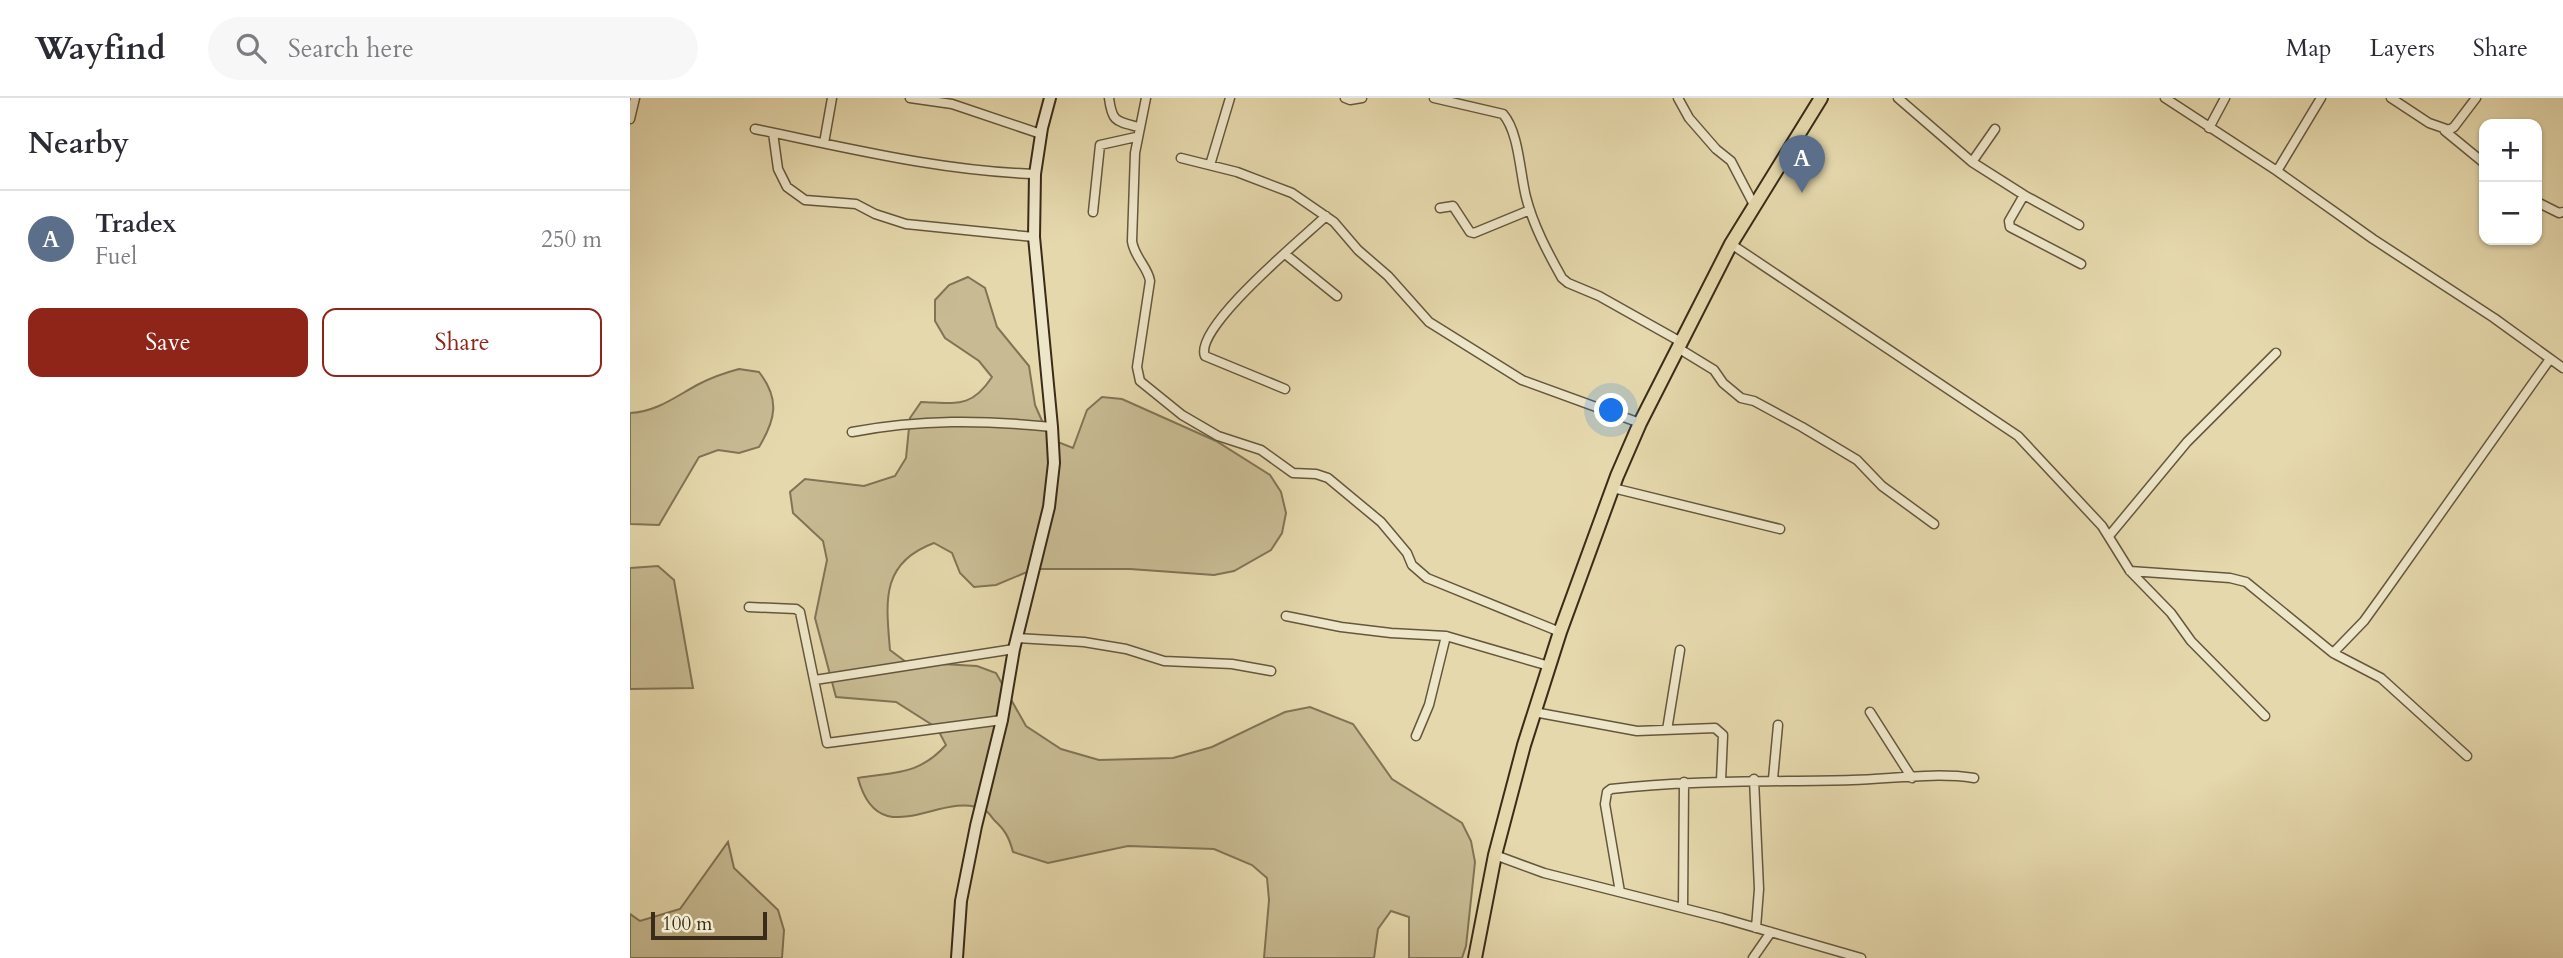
<!DOCTYPE html>
<html lang="en">
<head>
<meta charset="utf-8">
<style>
	:root { --surface:#fff; --page:#f7f7f7; --text:#2b2b33; --muted:#7c7c81; --line:#e1e1e2; --accent:#8f2418 }
	body { margin:0; font-family:Cardo,serif; background:var(--page); color:var(--text) }
	.controls { position:absolute; right:21px; top:21px; display:grid; overflow:hidden; border-radius:14px; box-shadow:0 2px 5px #0004 }
	.controls button { width:63px; height:63px; display:grid; place-items:center; padding:0; border:0; border-bottom:2px solid var(--line); background:var(--surface); color:var(--text); font:35px sans-serif }
	.scale { position:absolute; left:21px; bottom:18px; width:116px; box-sizing:border-box; padding-left:7px; border:4px solid #3a2c18; border-top:0; font-size:19px; line-height:24px; white-space:nowrap; color:#3a2c18; -webkit-text-stroke:5px #eee6c9; paint-order:stroke }
	.you { position:absolute; left:982px; top:313px; width:24px; height:24px; margin:-18px; border:5px solid #fff; border-radius:50%; background:#1a73e8; box-shadow:0 0 0 10px #1a73e833 }
	.badge { display:grid; place-items:center; width:46px; height:46px; border-radius:50%; background:var(--accent); color:#fff; font-size:23px; font-weight:700 }
	.pin { position:absolute; translate:-50% -58px; filter:drop-shadow(0 2px 4px #0008) }
	.pin::after { content:''; position:absolute; top:37px; width:24px; height:21px; background:inherit; clip-path:polygon(0 0,100% 0,50% 100%) }
	.list { margin:0; padding:0; list-style:none }
	h2 { display:flex; justify-content:space-between; align-items:center; height:91px; margin:0; padding:0 28px; font-size:30px }
	h2 small { font-size:23px; font-weight:400; color:var(--muted) }
	.list li { display:grid; grid-template-columns:46px 1fr auto; gap:21px; align-items:center; box-sizing:border-box; height:98px; padding:0 28px; border-top:2px solid var(--line) }
	.list b { display:block; font-size:26px; white-space:nowrap }
	.list p { margin:0; font-size:23px; white-space:nowrap; color:var(--muted) }
	.list em { font-size:23px; font-style:normal; color:var(--muted) }
	.actions { display:flex; gap:14px; padding:21px 28px }
	.actions a { flex:1; padding:16px 0; border:2px solid var(--accent); border-radius:14px; text-align:center; font-size:24px; color:var(--accent) }
	.actions .main { background:var(--accent); color:#fff }
	.icon { flex:none; width:38px; height:38px; fill:none; stroke:currentColor; stroke-width:2; stroke-linecap:round; stroke-linejoin:round }
	.map { position:relative; flex:none; width:1933px; height:860px; overflow:hidden }
	header { display:flex; align-items:center; gap:42px; box-sizing:border-box; height:98px; padding:0 35px; background:var(--surface); border-bottom:2px solid var(--line) }
	header strong { font-size:33px }
	nav { display:flex; gap:38px; margin-inline-start:auto; font-size:24px }
	.search { width:490px; height:63px; background:var(--page); display:flex; align-items:center; gap:18px; box-sizing:border-box; padding:0 24px; border-radius:38px; color:var(--muted); font-size:26px }
	main { display:flex }
	aside { flex:1; background:var(--surface) }
	.map>svg:first-child { display:block }
</style>
</head>
<body>
<header>
<strong>Wayfind</strong>
<div class="search"><svg class="icon" aria-label="search" viewBox="0 0 24 24"><circle cx="10" cy="10" r="6"/><path d="M15 15l6 6"/></svg>Search here</div>
<nav><a>Map</a><a>Layers</a><a>Share</a></nav>
</header>
<main>
<aside>
<h2>Nearby<small></small></h2>
<ul class="list">
<li><span class="badge" style="background:#5c6f8a">A</span><div><b>Tradex</b><p>Fuel</p></div><em>250 m</em></li>
</ul>
<div class="actions"><a class="main">Save</a><a>Share</a></div>
</aside>
<div class="map">
<svg width="1933" height="860" viewBox="0 0 1933 860">
	<rect width="100%" height="100%" fill="#e5d8ac"/>
	<filter id="stains"><feTurbulence type="fractalNoise" baseFrequency=".00286" numOctaves="4"/><feColorMatrix values="0 0 0 0 .2 0 0 0 0 .09 0 0 0 0 .02 0 0 0 .5 -.17"/></filter>
	<radialGradient id="worn" r=".72"><stop offset=".6" stop-color="#630" stop-opacity="0"/><stop offset="1" stop-color="#630" stop-opacity=".3"/></radialGradient>
	<path fill="#c8bb93" stroke="#817456" stroke-width="2" d="M338,179l17,11 12,39 32,39 6,39 15,34 23,9 14,-38 15,-13 20,2 94,42 54,34 11,17 5,21 -4,20 -11,17 -37,21 -20,4 -84,-6h-96l-38,16 -22,2 -14,-14 -8,-20 -18,-10c-54,20 -48,59 -44,107l16,12 71,4 19,7 30,53 35,23 38,11 74,-2 39,-11 73,-35 25,-5 43,17 39,55 70,44 9,18 4,21 -9,84 -4,12h-53v-41l-18,-6 -13,18 -4,29h-110l5,-58 -2,-22 -15,-13 -38,-16 -86,-3 -80,17 -35,-11c-4,-15 -8,-22 -19,-32 -3,-4 -7,-10 -11,-11 -43,-19 -104,47 -125,-31 37,-6 61,-3 88,-33l-9,-17 -41,-26 -60,-5 -21,-79 12,-58 -4,-19 -30,-28 -3,-21 15,-13 59,7 31,-10 11,-18 4,-40 11,-16c35,1 50,7 71,-25l-13,-16 -34,-23 -10,-17v-21l14,-15z
		M109,271l20,3c21,27 17,47 0,75l-20,6 -21,-3 -19,7 -40,68 -29,-1v-111c26,-1 45,-16 67,-28 13,-7 27,-12 42,-16z
		M28,468l16,14 19,108 -63,1v-121z
		M98,744l6,26 44,42 6,20 -2,28h-152v-44l10,7 40,-12z"/>
	<g fill="none" stroke-linecap="round" stroke-linejoin="round">
		<defs>
			<path id="minor" d="M280,0l42,6 89,30
				M479,0c3,24 7,23 29,29
				M516,0l-11,55 -3,88c2,16 16,26 18,40l-13,86 3,14 42,34 36,21 43,14 32,23 23,1 12,4 53,44 26,31 5,12 15,13 133,54
				M715,0l5,2 12,-2
				M804,0l69,16c16,18 17,60 23,83 7,28 22,56 36,81l6,5 31,13 82,46
				M1048,0l11,20 27,31 15,12 23,44
				M1268,0l74,64 52,33 55,30
				M1535,0l112,73 96,68 121,79 69,50
				M1761,0l38,25 20,7 5,-3 22,-29
				M0,21l5,-21
				M1579,30l16,-30
				M125,31c93,19 185,42 280,45
				M1815,33l39,32
				M143,35l5,36 9,18 18,13 51,4 19,10 31,10 128,13
				M194,45l8,-45
				M551,60l56,14 55,21 42,29 24,28 30,26 41,46 93,58 118,43
				M1342,64l23,-33
				M580,67l20,-67
				M1647,73l44,-73
				M1394,97l-15,26 1,6 71,37
				M1907,104l22,11 4,-1
				M810,110l13,-2 17,26 4,1 56,-23
				M463,114l7,-67 36,-8
				M1101,146l287,192 84,90 28,45 41,42 20,28 74,75
				M655,156l52,42
				M1048,250l36,22 9,13 18,15 13,3 48,26 55,33 25,26 52,38
				M655,291l-80,-33c-12,-28 99,-119 121,-140
				M222,334c68,-13 132,-12 200,-5
				M983,390l167,41
				M1479,438l78,-94 89,-89
				M1500,473l100,7 16,4 87,71 48,25 86,78
				M119,509l47,2 4,3 27,131 175,-23
				M656,518l55,11 50,6 55,3 103,30
				M387,540l67,4 42,7 38,12 68,3 39,7
				M1703,555l31,-32 23,-32 163,-230
				M185,582l199,-31
				M904,614l103,19 78,-3 8,7 -2,46
				M1240,614l42,66
				M1037,632l13,-80
				M786,638l13,-31 17,-69
				M1124,681l5,110 -3,39
				M1143,681l5,-54
				M865,757l49,18 178,45 139,40
				M990,794l-15,-88 2,-12 4,-3c80,-9 160,-7 241,-9 40,-1 83,-8 122,-2
				M1053,810l1,-126
				M1123,860l18,-26"/>
			<path id="secondary" d="M327,860l4,-57 15,-75 26,-106 12,-71 35,-142 5,-44 -2,-36 -18,-190 1,-63 7,-46 8,-30"/>
			<path id="trunk" d="M845,860l20,-103 29,-110 36,-113 57,-156 23,-53 91,-179 90,-146"/>
		</defs>
		<use href="#minor" stroke="#65573d" stroke-width="11"/>
		<use href="#secondary" stroke="#3a2c18" stroke-width="14"/>
		<use href="#trunk" stroke="#3a2c18" stroke-width="16"/>
		<use href="#minor" stroke="#eee6c9" stroke-width="8"/>
		<use href="#secondary" stroke="#eee6c9" stroke-width="10"/>
		<use href="#trunk" stroke="#e5d8ac" stroke-width="12"/>
	</g>
	<rect width="100%" height="100%" filter="url(#stains)"/>
	<rect width="100%" height="100%" fill="url(#worn)"/>
</svg>
<div class="controls">
<button>+</button>
<button>−</button>
</div>
<div class="scale">100 m</div>
<div class="you"></div>
<div class="pin badge" style="left:1172px;top:95px;background:#5c6f8a">A</div>
</div>
</main>
</body>
</html>
